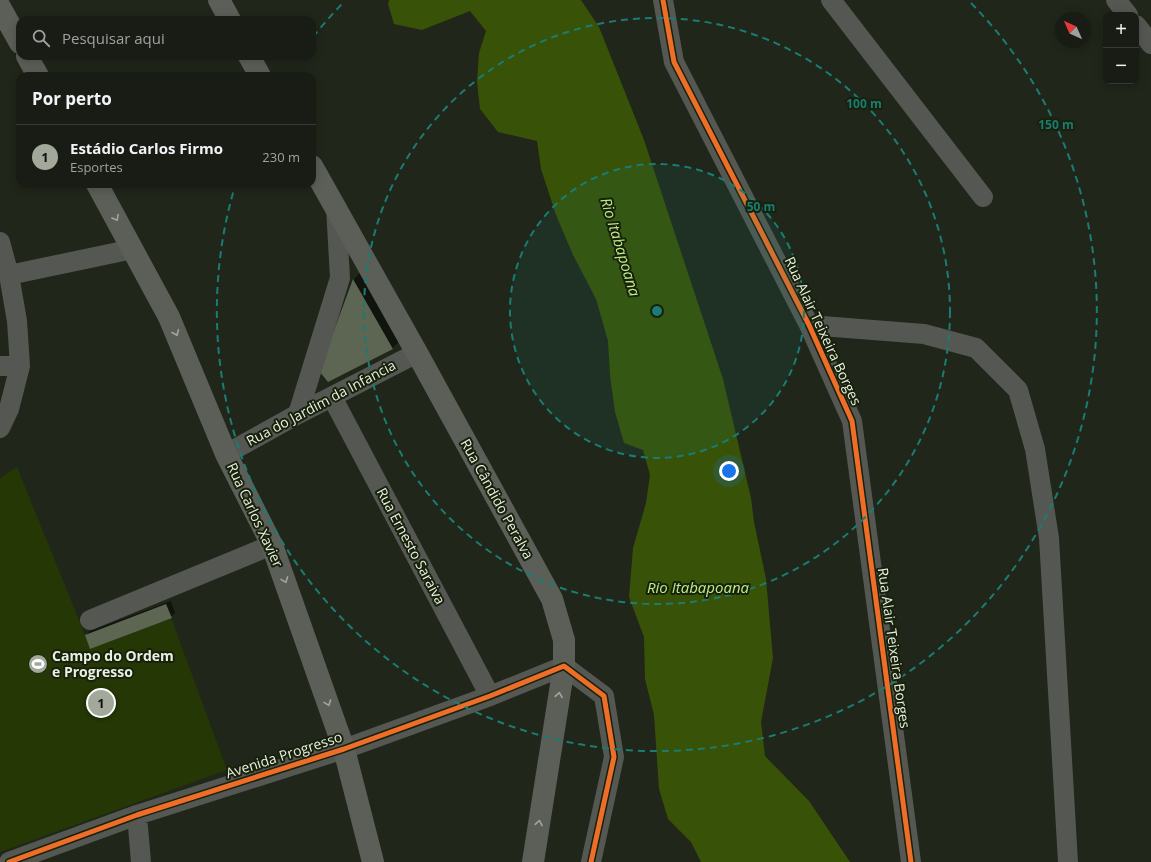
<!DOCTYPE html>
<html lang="pt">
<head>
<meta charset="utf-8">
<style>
	:root { --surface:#181c14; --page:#252922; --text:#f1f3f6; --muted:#9fa1a0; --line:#363a34; --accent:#a2a99b }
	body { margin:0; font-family:"Open Sans",sans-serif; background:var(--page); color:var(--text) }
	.controls { position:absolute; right:12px; top:12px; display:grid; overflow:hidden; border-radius:8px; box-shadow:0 2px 10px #0003 }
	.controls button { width:36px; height:36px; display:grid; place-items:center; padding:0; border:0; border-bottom:1px solid var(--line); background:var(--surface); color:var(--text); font:20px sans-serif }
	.compass { position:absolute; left:1055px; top:12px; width:36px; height:36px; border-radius:50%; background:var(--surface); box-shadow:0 2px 10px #0003; rotate:315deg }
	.you { position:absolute; left:729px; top:471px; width:14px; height:14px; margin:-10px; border:3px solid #fff; border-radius:50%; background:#1a73e8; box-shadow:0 0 0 6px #1a73e833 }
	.badge { display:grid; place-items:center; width:26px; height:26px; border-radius:50%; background:var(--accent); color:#111; font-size:13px; font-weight:700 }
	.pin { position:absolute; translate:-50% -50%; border:2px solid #fff; box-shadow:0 1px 4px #0006 }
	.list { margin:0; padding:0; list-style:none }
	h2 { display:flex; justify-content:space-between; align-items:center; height:52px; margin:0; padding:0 16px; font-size:17px }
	h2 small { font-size:13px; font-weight:400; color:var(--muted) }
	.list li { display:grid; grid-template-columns:26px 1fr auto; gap:12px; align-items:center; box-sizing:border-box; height:64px; padding:0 16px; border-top:1px solid var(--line) }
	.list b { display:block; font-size:15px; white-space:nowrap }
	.list p { margin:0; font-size:13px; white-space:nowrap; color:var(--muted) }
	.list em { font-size:13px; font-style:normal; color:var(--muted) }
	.icon { flex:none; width:22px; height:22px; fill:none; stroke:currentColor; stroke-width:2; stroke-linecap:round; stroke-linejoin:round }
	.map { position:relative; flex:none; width:1151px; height:862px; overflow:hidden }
	.search { position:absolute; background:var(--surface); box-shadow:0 2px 10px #0003; left:16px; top:16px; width:300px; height:44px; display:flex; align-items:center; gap:10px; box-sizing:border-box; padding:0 14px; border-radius:12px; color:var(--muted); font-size:15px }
	.panel { position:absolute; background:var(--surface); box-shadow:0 2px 10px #0003; left:16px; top:72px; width:300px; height:116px; border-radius:12px }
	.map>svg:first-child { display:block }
</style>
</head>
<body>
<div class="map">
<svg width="1151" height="862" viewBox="0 0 1151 862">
	<rect width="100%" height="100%" fill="#20261a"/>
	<path fill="#243704" d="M17,467l68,168 81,-31 61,166 -227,82v-374z"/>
	<path fill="#385307" d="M389,0h192l18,27 45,113 79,239 28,119 3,24 12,57 7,79 -12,64 4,34 44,45 41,61h-149l-10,-20 -23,-23 -9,-30 -5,-74 -9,-36 -1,-42 -15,-40 4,-49 13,-45 4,-28 -7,-25 -19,-7 -9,-31 -5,-36 -2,-35 -12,-42 -23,-44 -17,-40 -15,-46 -4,-28 -39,-9 -18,-23 -3,-27 2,-29 7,-22 -16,-20 -48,19 -28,-6 -6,-20z"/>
	<path fill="#0007" d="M362,271l39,68 -8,9 -65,33 -8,-10 34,-92z
		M171,601l4,12 -4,4 -85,19 4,-5z"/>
	<path fill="#5c6652" d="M353,279l40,70 -65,33 -9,-11z
		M166,604l6,14 -82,31 -5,-14z"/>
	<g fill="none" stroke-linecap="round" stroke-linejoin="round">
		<path stroke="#545752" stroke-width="20" d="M663,0l11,62 135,263 43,96 59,441
			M831,0l152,197
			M1116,0l12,15
			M1136,25l15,19
			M0,242l9,33 8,46 3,45 -11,43 -9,19
			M9,275l124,-26
			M809,325l115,9 52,14 42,42 17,59 14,89 19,324
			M0,366h20
			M332,397l158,299
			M298,414l42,-136 -4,-71
			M226,454l72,-40 119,-61
			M90,620l182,-75
			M137,815l4,47
			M9,862l128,-47 207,-66 146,-53 74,-30 40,30 10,61 -23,105"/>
		<path stroke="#5c5e58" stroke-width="22" d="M219,0l11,20
			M0,7l20,36
			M27,56l11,20
			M249,56l11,20
			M312,166l105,187 135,246 12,41v26l-31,196
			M97,184l72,133 57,137 46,91 72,204 29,113"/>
		<defs>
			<path id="cycleway" d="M663,0l11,62 135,263 43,96 59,441
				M9,862l128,-47 207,-66 146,-53 74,-30 40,30 10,61 -23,105"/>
		</defs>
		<use href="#cycleway" stroke="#17210b" stroke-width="8"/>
		<use href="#cycleway" stroke="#ee6e29" stroke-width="5"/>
	</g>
	<defs><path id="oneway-chevron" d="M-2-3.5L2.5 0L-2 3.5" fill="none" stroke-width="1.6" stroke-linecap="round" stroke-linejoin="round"/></defs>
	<g stroke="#a2a79c">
		<use href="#oneway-chevron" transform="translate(116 218) rotate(61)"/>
		<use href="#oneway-chevron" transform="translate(176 333) rotate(67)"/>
		<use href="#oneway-chevron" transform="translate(285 580) rotate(70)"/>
		<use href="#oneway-chevron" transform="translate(559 695) rotate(-81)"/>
		<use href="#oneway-chevron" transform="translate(328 703) rotate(70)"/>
		<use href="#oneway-chevron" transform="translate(539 823) rotate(-81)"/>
	</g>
	<circle cx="657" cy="311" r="147" fill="#1a7c74" fill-opacity=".12"/>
	<g fill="none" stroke="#1a7c74" stroke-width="2" stroke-dasharray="7 5">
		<circle cx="657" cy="311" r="147"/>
		<circle cx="657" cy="311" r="293"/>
		<path d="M313 37A440 440 0 0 1 343 3M971 3A440 440 0 1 1 235 186"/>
	</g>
	<defs>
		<symbol id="stadium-disc" viewBox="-11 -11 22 22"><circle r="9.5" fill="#a2a99b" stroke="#17210b"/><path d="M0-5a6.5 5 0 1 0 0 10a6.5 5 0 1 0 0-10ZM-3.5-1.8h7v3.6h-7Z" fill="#fff"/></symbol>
	</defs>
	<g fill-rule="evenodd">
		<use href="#stadium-disc" x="27" y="653" width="22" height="22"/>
	</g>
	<g text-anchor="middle" stroke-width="4" stroke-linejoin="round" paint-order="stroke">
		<g font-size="14" fill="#e8f0e1" stroke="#17210b">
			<text transform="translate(823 331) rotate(65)" y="5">Rua Alair Teixeira Borges</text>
			<text transform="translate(321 403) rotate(-28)" y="5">Rua do Jardim da Infancia</text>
			<text transform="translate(497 499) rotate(61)" y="5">Rua Cândido Peralva</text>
			<text transform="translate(255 515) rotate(65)" y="5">Rua Carlos Xavier</text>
			<text transform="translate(411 546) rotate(62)" y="5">Rua Ernesto Saraiva</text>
			<text transform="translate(894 648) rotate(82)" y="5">Rua Alair Teixeira Borges</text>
			<text transform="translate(284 755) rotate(-18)" y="5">Avenida Progresso</text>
		</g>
		<g font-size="14" font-weight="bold" fill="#e8f0e1" stroke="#17210b" text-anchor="start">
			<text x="52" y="661">Campo do Ordem<tspan x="52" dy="16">e Progresso</tspan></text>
		</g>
		<g font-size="15" font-style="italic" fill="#beec87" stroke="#17210b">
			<text transform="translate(620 247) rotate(73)" y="5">Rio Itabapoana</text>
			<text x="698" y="593">Rio Itabapoana</text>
		</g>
	</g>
	<circle cx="657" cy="311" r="6" fill="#1a7c74" stroke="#17210b" stroke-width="2"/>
	<g font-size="12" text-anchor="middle" font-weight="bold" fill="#1a7c74" stroke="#17210b" stroke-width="4" stroke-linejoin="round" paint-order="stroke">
		<text x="864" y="108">100 m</text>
		<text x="1056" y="129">150 m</text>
		<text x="761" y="211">50 m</text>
	</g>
</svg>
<div class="controls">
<button>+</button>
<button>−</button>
</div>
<svg class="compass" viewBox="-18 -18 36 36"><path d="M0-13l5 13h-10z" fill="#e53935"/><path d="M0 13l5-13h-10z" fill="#9fa1a0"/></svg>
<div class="you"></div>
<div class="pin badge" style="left:101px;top:703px">1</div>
<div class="search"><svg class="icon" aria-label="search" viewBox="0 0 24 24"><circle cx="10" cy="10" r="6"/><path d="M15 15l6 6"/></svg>Pesquisar aqui</div>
<section class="panel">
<h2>Por perto<small></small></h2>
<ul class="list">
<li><span class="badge">1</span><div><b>Estádio Carlos Firmo</b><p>Esportes</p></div><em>230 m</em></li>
</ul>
</section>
</div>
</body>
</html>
